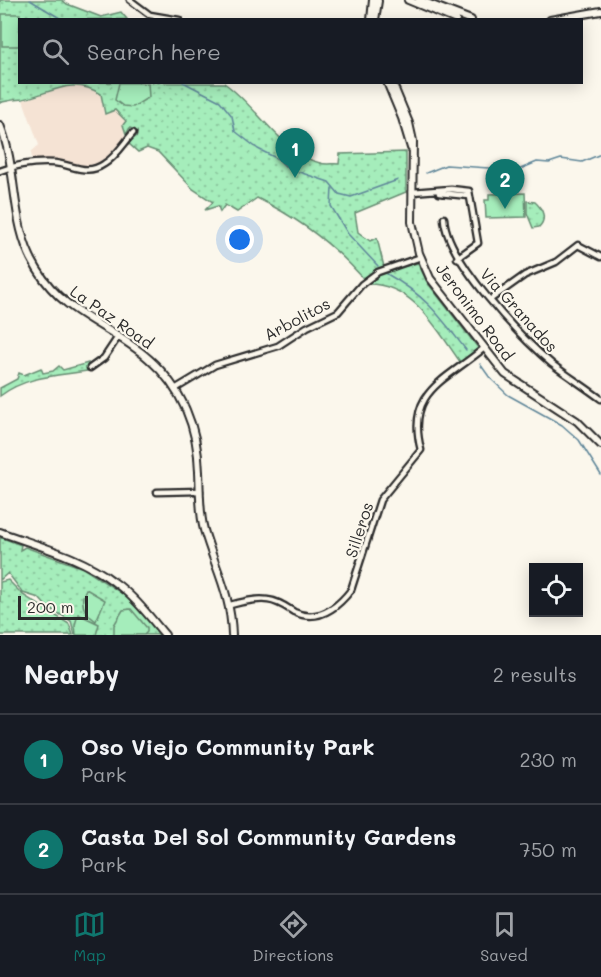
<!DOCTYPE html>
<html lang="en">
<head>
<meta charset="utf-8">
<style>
	:root { --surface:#171b24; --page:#20242c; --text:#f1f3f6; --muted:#9ea1a6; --line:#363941; --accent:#0f766e }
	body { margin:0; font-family:Mali,sans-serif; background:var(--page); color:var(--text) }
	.controls { position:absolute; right:18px; bottom:18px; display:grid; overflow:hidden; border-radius:0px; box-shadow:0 3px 15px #0003 }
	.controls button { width:54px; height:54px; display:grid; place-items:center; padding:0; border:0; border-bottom:2px solid var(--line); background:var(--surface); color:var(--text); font:30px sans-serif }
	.scale { position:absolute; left:18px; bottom:15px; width:70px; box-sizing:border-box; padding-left:6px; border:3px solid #2b2b2b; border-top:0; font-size:16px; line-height:21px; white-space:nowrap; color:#2b2b2b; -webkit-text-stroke:4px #fbf7ec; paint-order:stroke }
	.you { position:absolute; left:240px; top:240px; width:21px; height:21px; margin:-15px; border:4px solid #fff; border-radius:50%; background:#1a73e8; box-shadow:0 0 0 9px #1a73e833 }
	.badge { display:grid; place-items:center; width:39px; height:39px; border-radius:50%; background:var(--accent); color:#fff; font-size:20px; font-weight:700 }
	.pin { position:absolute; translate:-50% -50px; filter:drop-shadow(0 2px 3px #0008) }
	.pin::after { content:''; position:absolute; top:32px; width:21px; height:18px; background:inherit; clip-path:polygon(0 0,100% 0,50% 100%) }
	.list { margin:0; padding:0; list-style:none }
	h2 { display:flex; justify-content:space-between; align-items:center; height:78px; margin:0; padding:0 24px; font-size:26px }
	h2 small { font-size:20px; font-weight:400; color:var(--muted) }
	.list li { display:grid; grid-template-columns:39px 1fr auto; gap:18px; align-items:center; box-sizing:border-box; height:90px; padding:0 24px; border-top:2px solid var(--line) }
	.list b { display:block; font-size:22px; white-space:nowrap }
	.list p { margin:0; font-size:20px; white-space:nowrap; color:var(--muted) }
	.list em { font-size:20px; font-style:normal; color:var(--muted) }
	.icon { flex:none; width:33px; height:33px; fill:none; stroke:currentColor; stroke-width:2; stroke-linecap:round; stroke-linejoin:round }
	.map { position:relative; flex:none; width:601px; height:635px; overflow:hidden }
	.search { position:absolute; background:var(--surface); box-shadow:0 3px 15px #0003; left:18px; right:18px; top:18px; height:66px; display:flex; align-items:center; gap:15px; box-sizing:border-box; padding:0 21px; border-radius:0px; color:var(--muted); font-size:22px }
	.sheet { height:258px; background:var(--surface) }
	nav { display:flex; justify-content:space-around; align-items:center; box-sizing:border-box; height:84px; border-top:2px solid var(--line); background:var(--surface); font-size:16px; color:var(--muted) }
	nav a { display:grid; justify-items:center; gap:3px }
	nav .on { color:var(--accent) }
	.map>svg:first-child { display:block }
</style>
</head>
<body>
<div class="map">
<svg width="601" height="635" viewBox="0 0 601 635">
	<defs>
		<pattern id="grass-dots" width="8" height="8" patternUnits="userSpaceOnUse" patternTransform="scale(1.5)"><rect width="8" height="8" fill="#a5edbb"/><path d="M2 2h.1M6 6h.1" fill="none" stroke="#8ecba1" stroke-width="1.8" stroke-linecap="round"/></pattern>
	</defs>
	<rect width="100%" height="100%" fill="#fbf7ec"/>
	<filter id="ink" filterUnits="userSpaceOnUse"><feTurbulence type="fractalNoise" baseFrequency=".0167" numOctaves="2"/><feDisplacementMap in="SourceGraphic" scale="12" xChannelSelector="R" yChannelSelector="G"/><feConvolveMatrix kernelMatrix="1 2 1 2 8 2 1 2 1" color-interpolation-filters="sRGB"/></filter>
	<g filter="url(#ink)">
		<path fill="#f5e3d4" d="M64,87h23l14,7 3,20 11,-4 10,11 -2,5 2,11 -16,19 -12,8 -14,2 -28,-6h-23l-1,-8 8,-7 -16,-45z"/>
		<path fill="url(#grass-dots)" stroke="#688c73" stroke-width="1.5" d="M0,0h62l5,4 34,13 20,-5 6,7 -107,1v62l204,1c30,20 60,72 96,80 6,2 13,0 19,1l1,-10 66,-2v40l-51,21 3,19 12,9 7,-3 8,33 33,-8 9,19 52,67 -18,14c-24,-33 -47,-79 -93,-79 -31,-37 -68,-65 -111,-86l-20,14 -12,-7 -5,7 -2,-6 -13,4 8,-8 -20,-13 -35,-37 -11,-4 -9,4 -10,-9 9,-7v-5l-7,-3 -4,6 -3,-9 3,-4 -11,-11 -10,4 -4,-20c-29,-18 -49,-1 -78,5 -8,1 -15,1 -23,4z
			M527,201l8,1c8,7 12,17 4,25l-6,1 -6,-15z
			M88,363l-1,8c-31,5 -61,5 -87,25v-8l17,-9 2,-6 5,2 17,-7 2,5 10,-2 6,-5 4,4z
			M0,537l21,8 -1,5 5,-3 58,21 43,28 36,39h-87l-4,-14 -25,-15 -7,-8 -16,-5 -15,-20 -8,7z
			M8,580l15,15 46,29 4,11h-73v-53z"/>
		<path fill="#a5edbb" stroke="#688c73" stroke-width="1.5" d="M2,14h18l-1,32h-17z
			M119,83h29l1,14 -16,10 -10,-1 -8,-6z
			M525,193l1,24 -40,1 -1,-18h4v-6z
			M86,589l19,11 -9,21c-12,-8 -17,-19 -10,-32z
			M131,609l16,19v4l-3,3h-30v-10l9,-15z
			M78,614l21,10 -3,11h-20l-1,-10z"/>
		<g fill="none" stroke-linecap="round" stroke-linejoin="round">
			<path stroke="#5f8699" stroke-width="1.5" d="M30,0l33,20
				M183,82l37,19 12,15 3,15 23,18 20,10 9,9 42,14 10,12 12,3 47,-17
				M426,173l20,-8 72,5 19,-8 12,1 12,-4 21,3 19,-8
				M332,188l-1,18 17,28 30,32
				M387,274c39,22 52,41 79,76
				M480,364l10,14 18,17 54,30 17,15 22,35"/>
			<defs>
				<path id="minor" d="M130,0l20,15 29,5
					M0,171c18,-7 36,-9 55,-8 18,2 32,13 49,1 12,-7 20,-21 29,-31
					M412,192l39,-3 18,2 9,52 -21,15
					M439,193l30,3
					M444,218c2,41 76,119 108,146 16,12 33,23 49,35
					M491,299l34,-24 31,-13 22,-17 23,12
					M90,368l14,-10 14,-21
					M175,389l40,-24 63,-19 29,-19 31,-15 24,-28 16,-12 43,-15
					M157,492l43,-1
					M230,605c12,-3 26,-7 38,-5 10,1 18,7 26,12 24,11 43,-4 57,-22l29,-90 41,-50c-15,-58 22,-68 62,-101"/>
				<path id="major" d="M408,0l48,20
					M419,0l52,20
					M371,20l2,-20
					M375,20l3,-19
					M550,20l51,-9
					M387,82l15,36 9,30
					M392,82l17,41 4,18 -1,81 7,31 11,25 75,96 72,47 24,24
					M0,125c19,47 9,99 37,144 28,47 74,56 112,90 33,29 49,69 50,113 1,18 0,40 5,58 11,38 27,64 28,105
					M0,532c38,14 82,25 114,50 20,14 35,34 51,53"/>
			</defs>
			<use href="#minor" stroke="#2b2b2b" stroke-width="9"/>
			<use href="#major" stroke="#2b2b2b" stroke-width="10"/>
			<use href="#minor" stroke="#fbf7ec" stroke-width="4.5"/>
			<use href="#major" stroke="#fbf7ec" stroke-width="6"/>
		</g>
	</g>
	<g text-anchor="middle" stroke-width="4.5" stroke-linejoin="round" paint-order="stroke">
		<g font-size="16" fill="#2b2b2b" stroke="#fbf7ec">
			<text transform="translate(519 310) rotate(48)" y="6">Via Granados</text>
			<text transform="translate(475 312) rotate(53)" y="6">Jeronimo Road</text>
			<text transform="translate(112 317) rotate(35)" y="6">La Paz Road</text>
			<text transform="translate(297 319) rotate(-28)" y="6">Arbolitos</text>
			<text transform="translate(359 530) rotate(-72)" y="6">Silleros</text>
		</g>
	</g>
</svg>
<div class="controls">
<button><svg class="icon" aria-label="locate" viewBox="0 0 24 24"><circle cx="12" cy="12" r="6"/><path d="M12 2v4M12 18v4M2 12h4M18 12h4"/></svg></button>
</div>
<div class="scale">200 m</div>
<div class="you"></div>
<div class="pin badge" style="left:295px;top:178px">1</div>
<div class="pin badge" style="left:505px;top:209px">2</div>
<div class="search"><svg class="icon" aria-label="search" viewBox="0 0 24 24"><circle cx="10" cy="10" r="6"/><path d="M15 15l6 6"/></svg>Search here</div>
</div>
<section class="sheet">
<h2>Nearby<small>2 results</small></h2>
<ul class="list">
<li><span class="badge">1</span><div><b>Oso Viejo Community Park</b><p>Park</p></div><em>230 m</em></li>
<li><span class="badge">2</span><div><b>Casta Del Sol Community Gardens</b><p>Park</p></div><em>750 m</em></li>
</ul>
</section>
<nav>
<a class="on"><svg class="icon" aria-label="map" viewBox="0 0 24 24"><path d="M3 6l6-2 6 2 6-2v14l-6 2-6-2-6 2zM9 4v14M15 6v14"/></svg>Map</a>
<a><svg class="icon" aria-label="directions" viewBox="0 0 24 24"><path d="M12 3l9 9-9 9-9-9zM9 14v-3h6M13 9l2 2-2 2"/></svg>Directions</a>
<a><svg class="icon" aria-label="saved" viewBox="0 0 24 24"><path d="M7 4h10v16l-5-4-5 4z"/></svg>Saved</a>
</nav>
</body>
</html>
